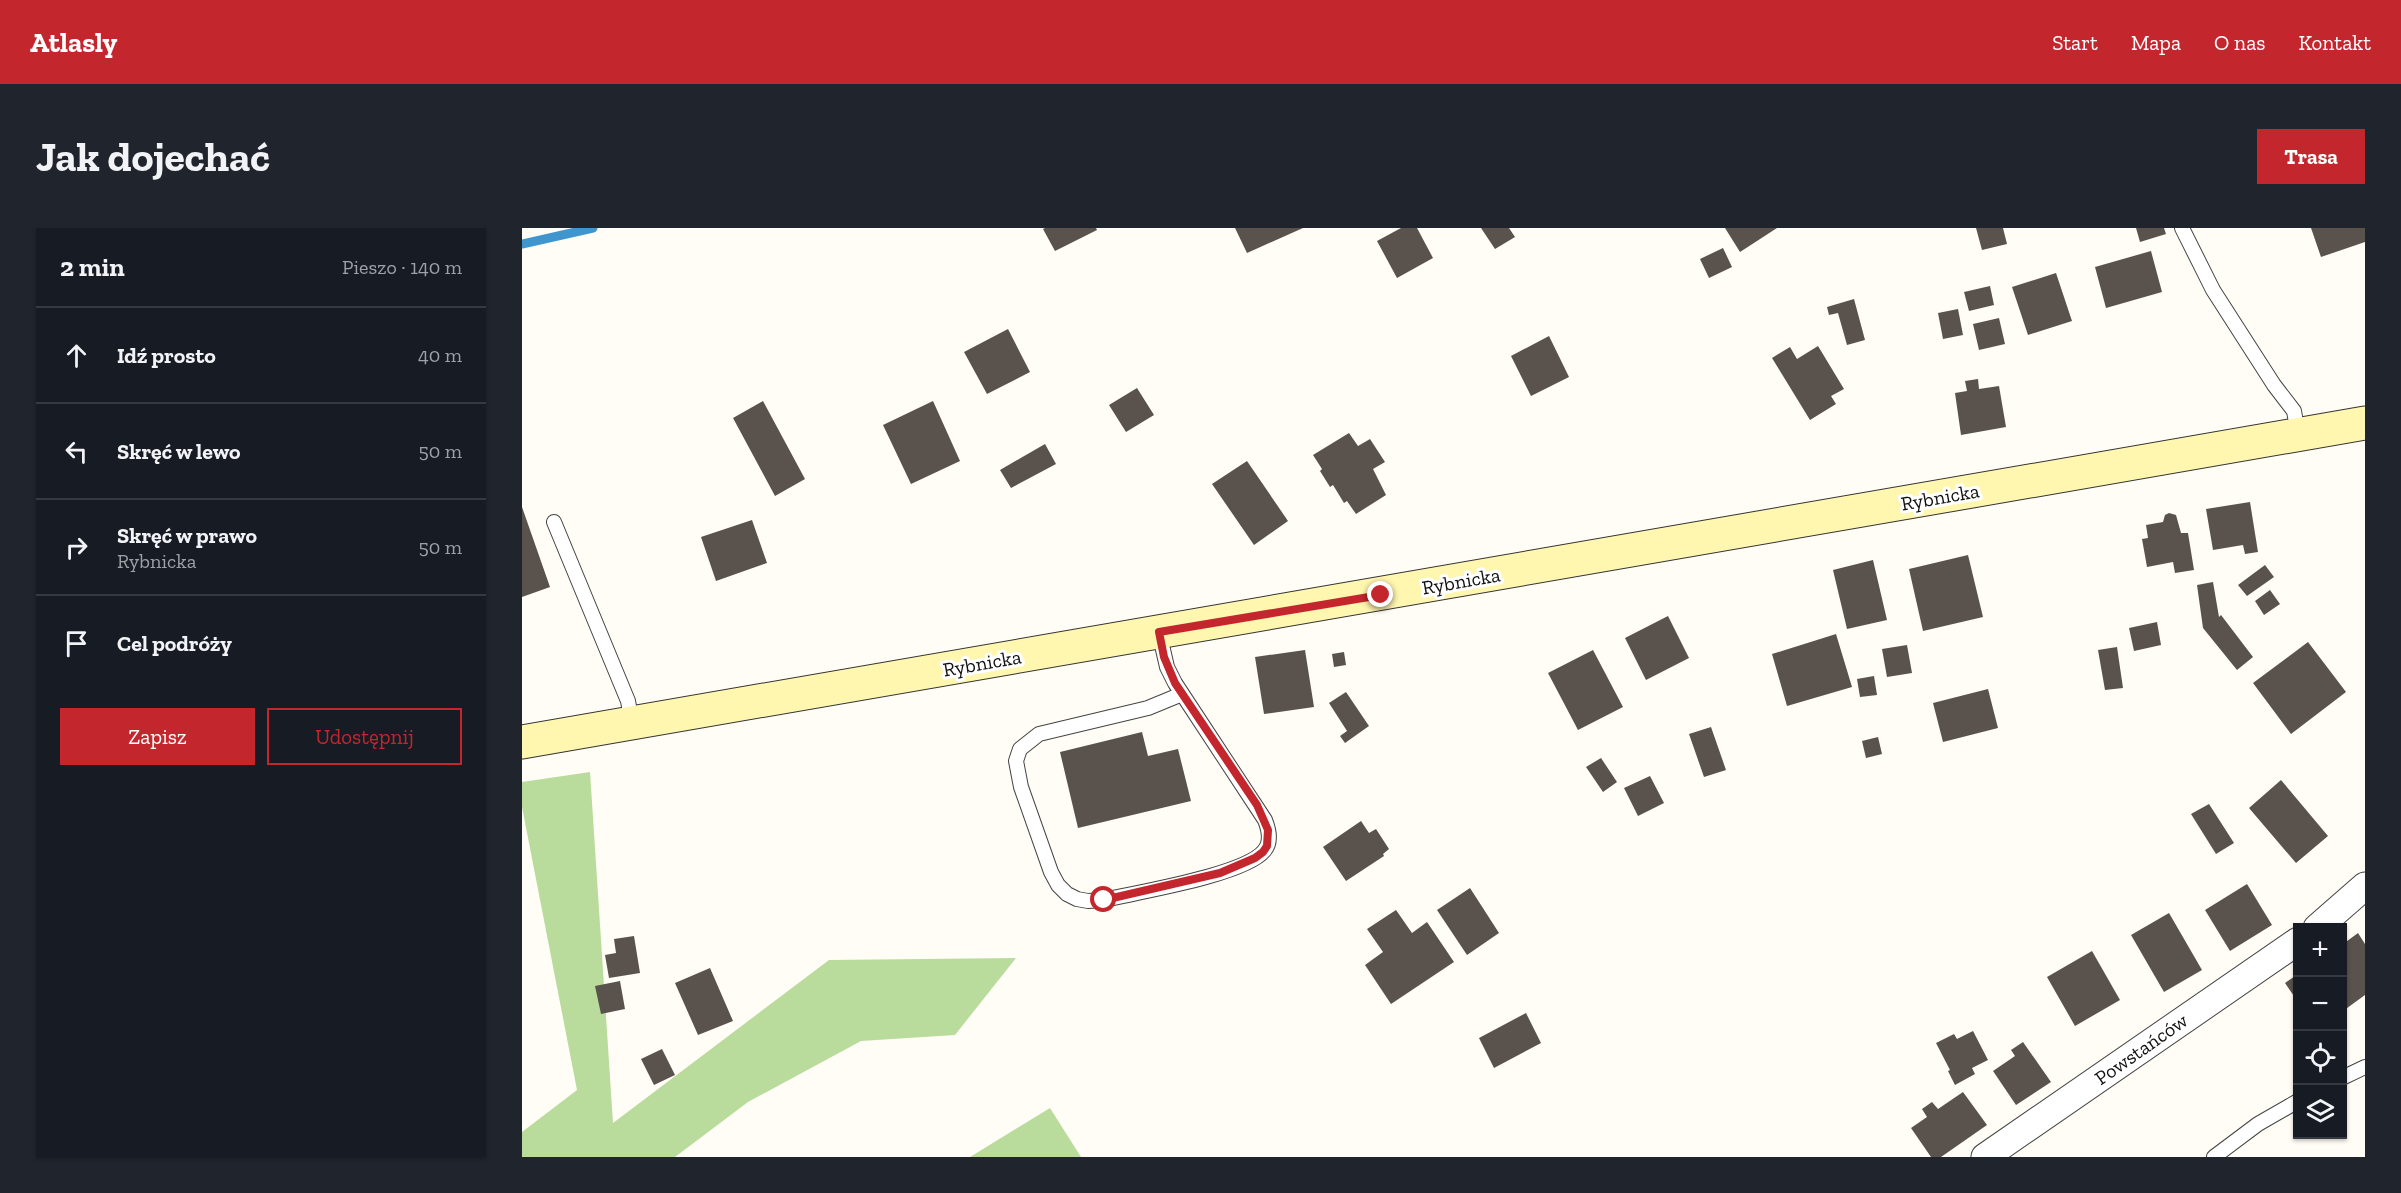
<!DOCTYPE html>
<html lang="pl">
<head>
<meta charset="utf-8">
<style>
	:root { --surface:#171b24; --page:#20242c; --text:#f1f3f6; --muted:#9ea1a6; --line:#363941; --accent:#c4262e }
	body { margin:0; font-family:"Zilla Slab",serif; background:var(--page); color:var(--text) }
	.controls { position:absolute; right:18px; bottom:18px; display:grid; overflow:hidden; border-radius:0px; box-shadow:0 2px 4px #0004 }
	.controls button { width:54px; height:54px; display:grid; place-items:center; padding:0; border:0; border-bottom:2px solid var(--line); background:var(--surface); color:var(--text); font:30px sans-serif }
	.stop { position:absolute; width:18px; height:18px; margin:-14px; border:4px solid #c4262e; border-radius:50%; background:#fff }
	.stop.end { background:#c4262e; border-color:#fff; box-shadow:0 2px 6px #0008 }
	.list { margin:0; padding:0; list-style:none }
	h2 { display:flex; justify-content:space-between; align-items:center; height:78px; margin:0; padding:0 24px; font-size:26px }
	h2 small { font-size:20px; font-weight:400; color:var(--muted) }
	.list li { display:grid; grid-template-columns:39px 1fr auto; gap:18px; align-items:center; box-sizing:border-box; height:96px; padding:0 24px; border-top:2px solid var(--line) }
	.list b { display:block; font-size:22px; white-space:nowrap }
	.list p { margin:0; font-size:20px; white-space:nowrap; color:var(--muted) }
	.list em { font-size:20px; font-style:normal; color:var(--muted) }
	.actions { display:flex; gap:12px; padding:18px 24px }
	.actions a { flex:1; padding:14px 0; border:2px solid var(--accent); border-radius:0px; text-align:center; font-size:21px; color:var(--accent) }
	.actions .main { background:var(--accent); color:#fff }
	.icon { flex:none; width:33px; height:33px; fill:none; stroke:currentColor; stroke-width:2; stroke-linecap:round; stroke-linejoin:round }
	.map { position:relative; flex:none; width:1843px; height:929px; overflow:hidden; border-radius:0px }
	header { display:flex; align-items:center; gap:36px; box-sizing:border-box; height:84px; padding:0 30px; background:var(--accent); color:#fff }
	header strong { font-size:28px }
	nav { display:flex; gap:33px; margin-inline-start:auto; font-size:21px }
	.intro { display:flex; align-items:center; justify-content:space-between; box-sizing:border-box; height:144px; padding:0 36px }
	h1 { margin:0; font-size:42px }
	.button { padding:15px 27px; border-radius:0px; background:var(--accent); color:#fff; font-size:21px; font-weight:700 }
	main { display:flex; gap:36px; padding:0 36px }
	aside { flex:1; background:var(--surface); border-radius:0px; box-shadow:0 2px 4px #0004 }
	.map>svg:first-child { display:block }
</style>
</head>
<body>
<header>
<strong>Atlasly</strong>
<nav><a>Start</a><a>Mapa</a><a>O nas</a><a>Kontakt</a></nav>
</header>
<div class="intro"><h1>Jak dojechać</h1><a class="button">Trasa</a></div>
<main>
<aside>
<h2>2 min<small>Pieszo · 140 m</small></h2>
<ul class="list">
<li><svg class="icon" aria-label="ahead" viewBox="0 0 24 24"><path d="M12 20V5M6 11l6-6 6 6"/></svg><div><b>Idź prosto</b></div><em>40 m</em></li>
<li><svg class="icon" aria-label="left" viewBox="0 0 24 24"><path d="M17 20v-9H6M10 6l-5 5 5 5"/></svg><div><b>Skręć w lewo</b></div><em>50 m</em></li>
<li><svg class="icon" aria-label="right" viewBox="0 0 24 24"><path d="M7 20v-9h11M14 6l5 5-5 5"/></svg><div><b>Skręć w prawo</b><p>Rybnicka</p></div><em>50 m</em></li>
<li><svg class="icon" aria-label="arrive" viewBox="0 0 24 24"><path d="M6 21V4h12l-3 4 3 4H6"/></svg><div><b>Cel podróży</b></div></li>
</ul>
<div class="actions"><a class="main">Zapisz</a><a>Udostępnij</a></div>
</aside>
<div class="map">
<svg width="1843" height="929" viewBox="0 0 1843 929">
	<rect width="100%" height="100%" fill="#fffdf5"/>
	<path fill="#b9dc9c" d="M68,544l23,351 216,-163 187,-2 -61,77 -94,6 -113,61 -73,55h-153v-25l55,-42 -55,-283v-25z
		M528,880l31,49h-111z"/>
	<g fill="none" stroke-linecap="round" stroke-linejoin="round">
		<path stroke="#3f96cf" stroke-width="9" d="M0,16l71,-16"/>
	</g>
	<path fill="#5a524d" d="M523,0h51l1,2 -42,21 -12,-22z
		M713,0h68l-56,25z
		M879,0h16l16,30 -36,20 -20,-37z
		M959,0h28l6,9 -20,12z
		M1203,0h52l-37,24z
		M1454,0h27l4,16 -25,6z
		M1614,0h28l2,6 -26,8z
		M1789,0h54v14l-44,15z
		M1201,20l9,19 -23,11 -9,-19z
		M1629,23l11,41 -56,16 -11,-41z
		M1534,45l16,48 -44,14 -16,-48z
		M1468,58l4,19 -25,6 -5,-19z
		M1332,71l11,41 -18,5 -9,-32 -9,2 -2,-8z
		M1436,81l5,26 -20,4 -5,-26z
		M1477,90l6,26 -26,6 -6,-26z
		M486,101l22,43 -43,22 -23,-42z
		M1027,108l20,41 -38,19 -20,-40z
		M1296,118l26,43 -13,7 5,8 -26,16 -38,-62 18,-11 7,12z
		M1456,151l1,10 20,-3 7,41 -45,8 -6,-42 12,-2 -2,-10z
		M615,160l17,27 -28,17 -17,-27z
		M241,173l42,78 -30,17 -42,-78z
		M411,173l27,60 -49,23 -28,-59z
		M827,205l9,13 12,-7 15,23 -12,7 13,26 -30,19 -9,-13 -3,2 -11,-18 -3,2 -10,-16 2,-2 -9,-14z
		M523,216l11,20 -45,24 -11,-18z
		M725,233l41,60 -34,24 -42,-61z
		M1728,274l8,50 -13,2 -2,-9 -30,5 -7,-41z
		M0,279l28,80 -28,10z
		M1647,285l7,2 5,18h7l6,37 -19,3 -2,-11 -26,5 -5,-28 6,-1 -2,-13 17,-3 2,-7z
		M230,292l15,43 -51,18 -15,-44z
		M1446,327l15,62 -60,14 -14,-62z
		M1351,332l14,60 -40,9 -14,-59z
		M1743,337l9,12 -27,19 -9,-11z
		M1691,354l6,35 2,-2 32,42 -16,13 -34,-42 -6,-43z
		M1748,362l10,14 -16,11 -9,-14z
		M1146,388l21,42 -43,22 -21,-42z
		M1635,394l4,23 -27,6 -5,-23z
		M1314,406l16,53 -65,19 -15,-52z
		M1786,414l38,50 -55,42 -38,-51z
		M1385,417l5,28 -25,4 -5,-28z
		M1595,419l6,41 -18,2 -7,-40z
		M783,422l9,57 -50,7 -9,-57z
		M1071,422l30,57 -45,23 -30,-57z
		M822,424l2,13 -12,2 -2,-13z
		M1352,448l3,19 -17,2 -3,-18z
		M1466,461l10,39 -55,14 -10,-39z
		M824,464l23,34 -24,17 -5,-7 7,-5 -18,-28z
		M1189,499l15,43 -22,7 -15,-43z
		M620,504l6,24 30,-7 13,52 -113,27 -18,-76z
		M1356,509l4,17 -16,4 -4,-17z
		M1079,530l16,24 -14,10 -17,-25z
		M1128,548l14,27 -26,13 -14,-28z
		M1759,552l47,56 -32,27 -47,-55z
		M1687,576l25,39 -18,11 -25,-40z
		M839,593l8,12 7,-4 13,20 -6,5 1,2 -38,25 -23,-34z
		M1725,656l25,41 -42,26 -25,-41z
		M948,660l29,45 -32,22 -30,-45z
		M874,682l16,23 15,-11 27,40 -63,42 -26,-39 18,-13 -16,-23z
		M1647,685l33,57 -38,22 -33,-57z
		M1836,705l7,11v51l-22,16v-67z
		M112,708l6,37 -31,5 -4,-23 11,-2 -2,-14z
		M1570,723l28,49 -45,26 -28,-49z
		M188,740l23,53 -35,14 -23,-52z
		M1776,746v28l-13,-19z
		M98,753l5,28 -24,5 -6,-28z
		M1004,785l15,30 -47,25 -15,-30z
		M1451,803l15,29 -16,8 3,6 -20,11 -7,-14 2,-1 -14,-27 18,-9 3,5z
		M1501,814l28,40 -35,23 -23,-34 22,-15 -4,-6z
		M140,821l13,26 -21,10 -13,-26z
		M1441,864l24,33 -46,32h-10l-20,-29 16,-11 -5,-8 10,-7 6,7z"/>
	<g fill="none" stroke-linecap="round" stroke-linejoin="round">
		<defs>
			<path id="lane" d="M1660,0l31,62 61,95 20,26 4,23
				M32,294l74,179 4,22
				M637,404l8,35 8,16 90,137c4,10 7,22 -1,31 -20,24 -126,41 -160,49l-16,1 -11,-2 -10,-5 -9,-9 -7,-13 -30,-85 -5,-26 4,-12 19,-15 109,-26 34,-14
				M1820,850l23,-11
				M1692,929l44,-33 40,-23"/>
			<path id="street" d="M1795,700l48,-42
				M1463,929l313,-216"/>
			<path id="secondary" d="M0,514l1843,-319"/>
		</defs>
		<use href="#lane" stroke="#444" stroke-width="16"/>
		<use href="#street" stroke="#444" stroke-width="29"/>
		<use href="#secondary" stroke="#333" stroke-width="35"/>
		<use href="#lane" stroke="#fff" stroke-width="14"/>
		<use href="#street" stroke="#fff" stroke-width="27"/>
		<use href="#secondary" stroke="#fff6b0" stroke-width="33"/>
	</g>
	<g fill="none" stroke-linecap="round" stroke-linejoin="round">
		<path stroke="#c4262e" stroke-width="8" d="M582,672l116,-27 35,-15 8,-6 4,-6 1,-16 -11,-25 -82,-122 -11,-26 -5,-25 222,-37"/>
	</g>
	<g text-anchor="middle" stroke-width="6" stroke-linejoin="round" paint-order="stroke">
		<g font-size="20" fill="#111" stroke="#fff">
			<text transform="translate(1418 269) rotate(-10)" y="7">Rybnicka</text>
			<text transform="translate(939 353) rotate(-10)" y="7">Rybnicka</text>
			<text transform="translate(460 435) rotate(-10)" y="7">Rybnicka</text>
			<text transform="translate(1619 821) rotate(-35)" y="7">Powstańców</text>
		</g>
	</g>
</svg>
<div class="controls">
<button>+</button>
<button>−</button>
<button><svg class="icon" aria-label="locate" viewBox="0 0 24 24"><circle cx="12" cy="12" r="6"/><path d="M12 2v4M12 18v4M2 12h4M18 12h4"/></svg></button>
<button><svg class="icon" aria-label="layers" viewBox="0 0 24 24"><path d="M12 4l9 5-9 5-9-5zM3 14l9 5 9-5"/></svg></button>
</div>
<div class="stop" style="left:582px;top:672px"></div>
<div class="stop end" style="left:859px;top:367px"></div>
</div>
</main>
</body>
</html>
